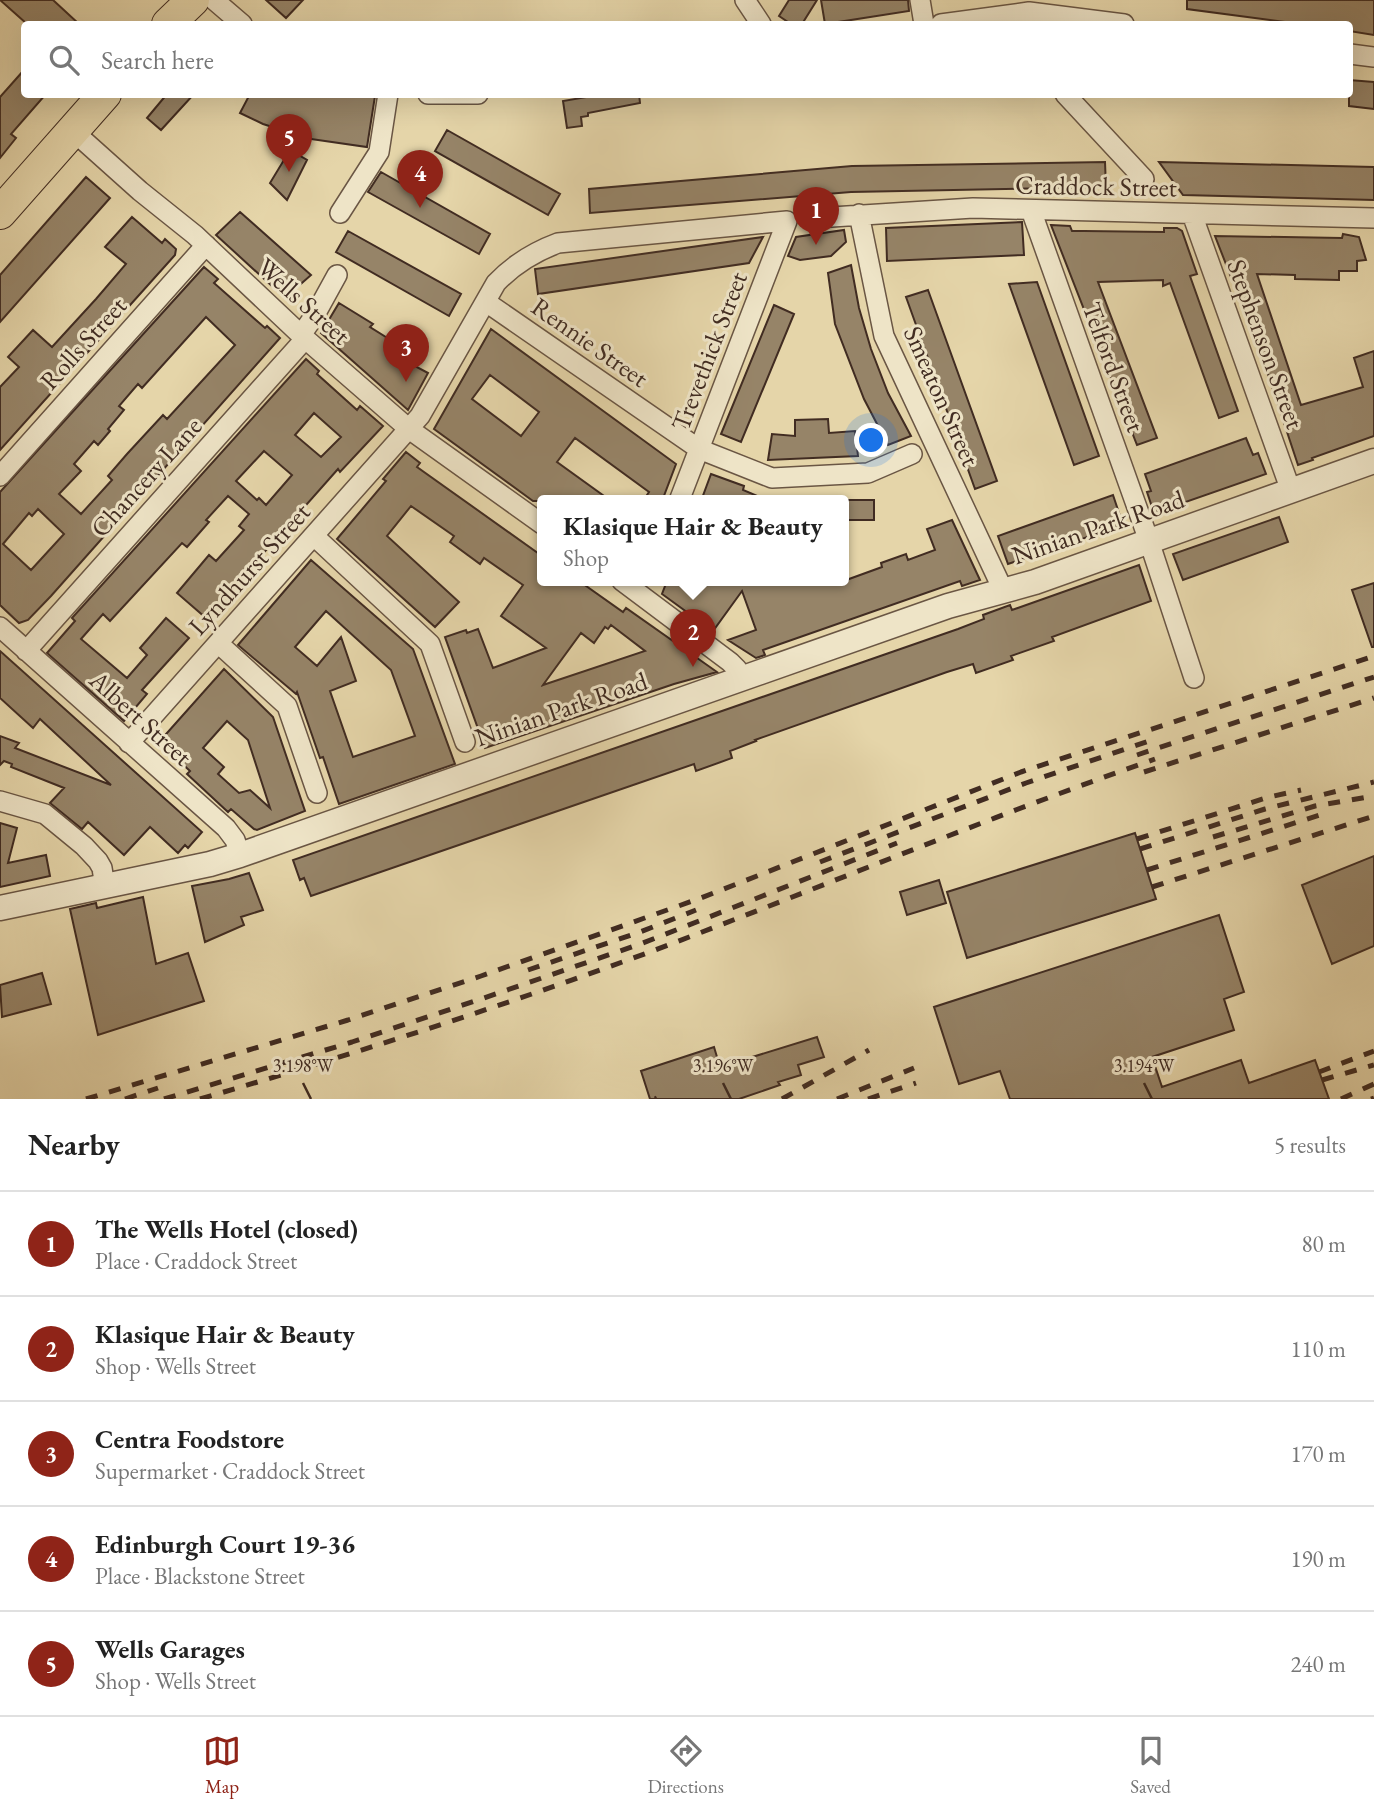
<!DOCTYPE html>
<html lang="en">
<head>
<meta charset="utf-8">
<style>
	:root { --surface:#fff; --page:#f6f6f6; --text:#222; --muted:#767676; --line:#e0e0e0; --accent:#8f2418 }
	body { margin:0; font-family:"EB Garamond",serif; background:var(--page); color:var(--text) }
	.you { position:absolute; left:872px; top:441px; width:24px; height:24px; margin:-18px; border:5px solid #fff; border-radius:50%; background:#1a73e8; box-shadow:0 0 0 10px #1a73e833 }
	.badge { display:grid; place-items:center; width:46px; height:46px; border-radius:50%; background:var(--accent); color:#fff; font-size:23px; font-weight:700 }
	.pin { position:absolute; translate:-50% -58px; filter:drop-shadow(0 2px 4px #0008) }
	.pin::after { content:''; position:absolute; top:37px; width:24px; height:21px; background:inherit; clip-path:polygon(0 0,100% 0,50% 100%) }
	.popup { position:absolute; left:537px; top:495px; width:312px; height:91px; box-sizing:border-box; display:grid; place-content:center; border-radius:7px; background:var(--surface); filter:drop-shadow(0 2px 5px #0005); font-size:23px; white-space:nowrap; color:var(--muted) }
	.popup b { font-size:26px; color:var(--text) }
	.popup::after { content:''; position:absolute; left:50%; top:100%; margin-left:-14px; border:14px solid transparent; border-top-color:var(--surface) }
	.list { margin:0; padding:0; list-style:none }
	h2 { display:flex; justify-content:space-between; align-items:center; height:91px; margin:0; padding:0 28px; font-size:30px }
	h2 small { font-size:23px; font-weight:400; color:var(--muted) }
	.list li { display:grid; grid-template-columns:46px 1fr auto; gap:21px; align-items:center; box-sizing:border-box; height:105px; padding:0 28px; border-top:2px solid var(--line) }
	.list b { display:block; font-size:26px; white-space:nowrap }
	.list p { margin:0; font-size:23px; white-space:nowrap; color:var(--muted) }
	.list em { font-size:23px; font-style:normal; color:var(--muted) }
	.icon { flex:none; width:38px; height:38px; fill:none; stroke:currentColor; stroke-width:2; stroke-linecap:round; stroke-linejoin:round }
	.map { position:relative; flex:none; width:1374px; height:1099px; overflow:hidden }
	.search { position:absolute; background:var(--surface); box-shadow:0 7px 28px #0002; left:21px; right:21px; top:21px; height:77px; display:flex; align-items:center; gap:18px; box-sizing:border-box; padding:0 24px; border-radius:7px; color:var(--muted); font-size:26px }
	.sheet { height:616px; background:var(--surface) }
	nav { display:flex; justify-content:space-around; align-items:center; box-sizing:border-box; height:98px; border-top:2px solid var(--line); background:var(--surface); font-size:19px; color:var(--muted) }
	nav a { display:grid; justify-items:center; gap:4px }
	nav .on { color:var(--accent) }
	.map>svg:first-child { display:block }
</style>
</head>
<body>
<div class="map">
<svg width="1374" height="1099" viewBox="0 0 1374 1099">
	<rect width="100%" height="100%" fill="#e5d5a9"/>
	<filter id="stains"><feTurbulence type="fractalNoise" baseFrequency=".00286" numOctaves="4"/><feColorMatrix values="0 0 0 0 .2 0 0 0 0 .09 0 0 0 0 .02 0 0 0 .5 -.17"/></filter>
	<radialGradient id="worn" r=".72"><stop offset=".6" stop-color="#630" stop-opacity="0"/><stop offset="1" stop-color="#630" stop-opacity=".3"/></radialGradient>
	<path fill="#968468" stroke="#412c22" stroke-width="2" fill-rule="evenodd" d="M0,0h53l26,24h-52z
		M266,0h37l-17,18z
		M789,0h28l-15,24h-11l-12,-8z
		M821,0h87l1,11 -84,13z
		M1187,0h187v35l-25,-4v-7h-49l-113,-15z
		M24,70v24h22l-35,40 5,4 -16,20v-61z
		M1349,80l25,2v27l-25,-3z
		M167,94h27l-33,36 -14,-12z
		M250,94l125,2 -8,51 -70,-10 1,-2 -35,-11 -23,-11z
		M587,94h52l1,9 -52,10v3l-7,1 1,9 -15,2 -4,-27 24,-4z
		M447,130l113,64 -12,21 -113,-64z
		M290,150l17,10 -20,40 -17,-17z
		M1105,162l1,25 -255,5 -261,21 -1,-24 263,-23z
		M1159,162l215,5v33l-191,-5z
		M381,172l109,62 -11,20 -111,-62z
		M86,177l24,21 -110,124v-47z
		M240,212l71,63 -26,23 -69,-63z
		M132,217l30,26 3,-4 11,10 -1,6 -175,195v-63l19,-20 -11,-10 25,-27 19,17 44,-48 30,-35 -21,-17z
		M1022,222l2,33 -137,6 -1,-33z
		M1051,225l19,1 2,5h12l80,1v-4h13l5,3 15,43 -7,2 48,135 -19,7 -49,-135 -7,3v-6l-65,2 59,156 -20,7z
		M844,230l2,12 -15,14 -31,4 -12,-4 8,-19z
		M348,231l113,63 -12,22 -113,-64z
		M1343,234l16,3 7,23 -9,1v10h-18v9l-44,-1v-4l-38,-1 44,131 62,-18 -9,-29 20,-7v85l-62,22 1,2 -15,5 -63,-190 -4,2 -16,-41 127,2z
		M763,237l-14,26 -211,31 -3,-25z
		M851,265l8,43 12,41 17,44 23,43 -23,9 -24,-46 -29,-75 -7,-51z
		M204,267l14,12 -4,4 51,45 2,-2 13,12 -229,258 -23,24 -9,3 -19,-18v-113zM206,317l29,28 -68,74 -4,-4 -36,39 -19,22 4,4 -31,34 -22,-20 22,-23 -7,-7 20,-23 4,4 12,-14 -2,-2 16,-19 -5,-4 19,-22 4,4zM38,509l26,25 -33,36 -28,-26 26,-31 3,3z
		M1037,282l62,174 -25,9 -65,-181z
		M928,290l69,191 -22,8 -69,-192z
		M339,303l34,21 -3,3 27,17 -2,4 19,12 -3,4 17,9 -20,37 -87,-77z
		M774,305l20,9 -53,128 -20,-8z
		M491,329l185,135 -14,37h-19l6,-9 -74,-54 -18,24 54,39h-78l-99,-72zM490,375l49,37 -18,24 -49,-37z
		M306,359l13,12 -2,3 40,36 3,-4 23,20 -43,46 -2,-3 -132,149 -29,-25 32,-38 7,6 28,-31 -5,-4 10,-12 -21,-18 -22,24 3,2 -22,25 -5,-4 -72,78 -7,-7 -22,25 46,39 20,-23 -7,-7 26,-30 23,20 -47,52 5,4 -23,27 -77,-68 28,-32 -3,-3zM314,413l27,24 -20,20 -26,-22zM264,451l28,24 -26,30 -7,-7 -2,2 -21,-19z
		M828,419l1,14 26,-2 3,25 -90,4 4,-26 23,2v-16z
		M1246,438l7,17 5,-2 8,21 -112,39 -7,-21 4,-1 -6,-17z
		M406,452l14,11 -3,4 125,89v25h37l44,31 3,-4 91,64 -43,12 -189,64 -40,-111 21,-7 1,3 11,-4 15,39 53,-20 -45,-32 22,-31 -39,-27 -4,6 -30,-22 4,-6 -43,-30 -24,30 72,66 -24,25 -98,-88 49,-58 -3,-2zM611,625l34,26 -102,34 38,-52 13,10 11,-16 3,2z
		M711,474l33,12 -1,4 26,11h-68z
		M1113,495l10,30 -115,39 -10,-28z
		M844,500h30v20h-30z
		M1279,517l9,25 -105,38 -10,-26z
		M952,520l28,60 -18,6 -2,-5 -197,69 2,5 -9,3 -28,-18 28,-10 -14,-39 -29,40 -51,-37 5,-13h171v2l44,-16 -1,-4 25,-9 2,6 27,-10 -8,-21z
		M311,560l102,89 42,115 -116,40 -16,-47 -3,1 -23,-66 -1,2 -58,-49zM326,611l65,59 24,66 -62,21 -23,-66 26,-10 -15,-44 -24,29 -22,-19z
		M1139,565l12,36 -99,36 2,4 -43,15 2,4 -37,13 -3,-9 -26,8 -192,68 1,1 -26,10 2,7 -36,13 -2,-7 -383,132 -7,-18 -4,2 -7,-20 665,-231 26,-10 -1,-4 27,-10 2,5z
		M1374,583v64h-2l-20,-57z
		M0,651l202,181 -14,16 -3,-3 -7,8 -28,-26 -26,28 -36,-33 -6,7 -32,-26 14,-15 -53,-21 1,-3 -8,-3 -4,4v-29l19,7 -4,5 96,37 -71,-66 -7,9 -33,-30z
		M224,669l49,48 32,94 -48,19 -3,-1 -23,-20 -3,3 -41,-38 3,-3 -31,-29zM227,721l21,19 22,68 -20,-18 -11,3 -21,-19 6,-7 -21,-19z
		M0,823l17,5 -9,35 38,-8 4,21 -50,11z
		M1135,833l21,66 -189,59 -20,-66z
		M1374,856v90l-42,18 -30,-79z
		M249,873l14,37 -22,7 3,8 -39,17 -13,-56 37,-7z
		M939,880l7,23 -39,12 -7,-23z
		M143,897l13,67 32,-11 16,48 -106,34 -28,-126 26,-6 1,5z
		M1219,915l25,77 -20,7 10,31 -82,27 10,30 79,-27 8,23 66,-23 14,39h-319l-10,-28 -41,13 -25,-77z
		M42,973l9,31 -49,13 -2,-32z
		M817,1037l7,20 -26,8 3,10 -23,7 2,3 -41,14h-89l-9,-28 73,-24 6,20z"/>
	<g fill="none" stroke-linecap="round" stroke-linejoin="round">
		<defs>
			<path id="minor" d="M214,0l28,24
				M745,0l16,24
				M920,0l4,24
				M941,24l88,-12 95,12
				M1350,54l24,3
				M428,94h50
				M1065,94l79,85
				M73,131l67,60 55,44 106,100 108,94 133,95
				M1031,210l118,331 45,137
				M340,213l39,-61 9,-58
				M859,214l25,122 119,254
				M1192,214l99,277
				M816,218l157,-10 401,10
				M486,302l213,147 73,29 96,-5 44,-19
				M301,335l14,-20 22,-40
				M0,476l206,-231
				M314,536l116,108 35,98
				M622,581l108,81 7,7 4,10
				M0,627l226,201 9,12 5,15
				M218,643l69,63 30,87
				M26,651l279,-312
				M129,743l291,-327 76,-133c18,-19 38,-31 62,-40l229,-22 -108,280
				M0,801l45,13 39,32 14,15 4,7 3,19"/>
			<path id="tertiary" d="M0,908l210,-44 30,-9 708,-249 87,-24 339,-121"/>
			<path id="primary" d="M168,24l25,-24
				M0,213l105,-119"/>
		</defs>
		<use href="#minor" stroke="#6a5644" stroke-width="22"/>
		<use href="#tertiary" stroke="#6a5644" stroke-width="27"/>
		<use href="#primary" stroke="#412c22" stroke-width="34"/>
		<use href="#minor" stroke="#eee4c7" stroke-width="19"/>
		<use href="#tertiary" stroke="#eee4c7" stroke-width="24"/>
		<use href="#primary" stroke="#e5d5a9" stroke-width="32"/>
		<path stroke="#412c22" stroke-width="5" stroke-dasharray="12 12" stroke-linecap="butt" d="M1137,755l237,-78
			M1144,772l230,-74
			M1213,837l102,-31 59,-10
			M1137,839l132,-42 32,-7
			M1140,849l125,-40 109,-27
			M820,862l206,-79 123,-42
			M1147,870l176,-56
			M1152,887l222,-71
			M528,970l112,-38 56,-22
			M1319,1072l55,-21
			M1322,1080l52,-15
			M86,1099l262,-79 133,-44 220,-78 320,-126 353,-116
			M125,1099l33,-11
			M164,1099l188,-57 132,-44 159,-55 254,-100
			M200,1099c151,-44 300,-92 447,-146 170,-64 337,-134 508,-194
			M655,1099l2,-1
			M782,1099l87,-49
			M837,1099l77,-31
			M868,1099l48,-16
			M1341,1099l33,-15
			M1371,1099l3,-1"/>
	</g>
	<path fill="none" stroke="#412c22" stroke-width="2.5" d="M303,1083l8,16M723,1083l8,16M1144,1083l8,16"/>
	<g text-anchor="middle" stroke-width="6" stroke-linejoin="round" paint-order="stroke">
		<g font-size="26" fill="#412c22" stroke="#eee4c7">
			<text transform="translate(1096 186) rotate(1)" y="9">Craddock Street</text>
			<text transform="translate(304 301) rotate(42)" y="9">Wells Street</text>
			<text transform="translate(590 342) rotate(35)" y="9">Rennie Street</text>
			<text transform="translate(83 343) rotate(-48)" y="9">Rolls Street</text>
			<text transform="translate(1266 344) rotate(70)" y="9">Stephenson Street</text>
			<text transform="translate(709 351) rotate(-69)" y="9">Trevethick Street</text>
			<text transform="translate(1114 367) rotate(70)" y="9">Telford Street</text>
			<text transform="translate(942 396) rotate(66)" y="9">Smeaton Street</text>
			<text transform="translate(146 477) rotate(-48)" y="9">Chancery Lane</text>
			<text transform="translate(1098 527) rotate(-19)" y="9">Ninian Park Road</text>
			<text transform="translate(249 569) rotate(-48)" y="9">Lyndhurst Street</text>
			<text transform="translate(561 709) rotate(-19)" y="9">Ninian Park Road</text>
			<text transform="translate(141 718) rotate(42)" y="9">Albert Street</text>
		</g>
	</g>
	<g font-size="18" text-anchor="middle" fill="#412c22" stroke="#eee4c7" stroke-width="6" stroke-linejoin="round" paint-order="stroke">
		<text x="303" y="1072">3.198°W</text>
		<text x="723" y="1072">3.196°W</text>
		<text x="1144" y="1072">3.194°W</text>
	</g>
	<rect width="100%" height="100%" filter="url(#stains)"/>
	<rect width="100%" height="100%" fill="url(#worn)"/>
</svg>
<div class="you"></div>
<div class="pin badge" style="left:816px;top:245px">1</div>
<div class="pin badge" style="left:693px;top:667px">2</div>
<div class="popup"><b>Klasique Hair &amp; Beauty</b>Shop</div>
<div class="pin badge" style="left:406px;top:382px">3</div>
<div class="pin badge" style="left:420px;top:208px">4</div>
<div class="pin badge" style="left:289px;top:172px">5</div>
<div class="search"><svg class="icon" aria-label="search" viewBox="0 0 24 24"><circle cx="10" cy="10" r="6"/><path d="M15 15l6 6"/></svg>Search here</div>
</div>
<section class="sheet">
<h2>Nearby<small>5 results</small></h2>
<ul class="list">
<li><span class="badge">1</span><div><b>The Wells Hotel (closed)</b><p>Place · Craddock Street</p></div><em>80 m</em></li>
<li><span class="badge">2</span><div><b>Klasique Hair &amp; Beauty</b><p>Shop · Wells Street</p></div><em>110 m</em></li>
<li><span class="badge">3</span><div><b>Centra Foodstore</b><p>Supermarket · Craddock Street</p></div><em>170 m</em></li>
<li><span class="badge">4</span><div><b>Edinburgh Court 19-36</b><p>Place · Blackstone Street</p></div><em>190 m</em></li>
<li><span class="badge">5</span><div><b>Wells Garages</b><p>Shop · Wells Street</p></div><em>240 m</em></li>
</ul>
</section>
<nav>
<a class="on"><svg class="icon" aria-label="map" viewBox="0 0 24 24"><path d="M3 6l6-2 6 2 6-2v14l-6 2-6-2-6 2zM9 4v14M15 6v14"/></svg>Map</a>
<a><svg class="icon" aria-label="directions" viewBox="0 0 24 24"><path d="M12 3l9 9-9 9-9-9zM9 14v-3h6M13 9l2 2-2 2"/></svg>Directions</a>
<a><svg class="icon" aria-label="saved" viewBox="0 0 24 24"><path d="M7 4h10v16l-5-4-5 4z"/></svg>Saved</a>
</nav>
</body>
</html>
